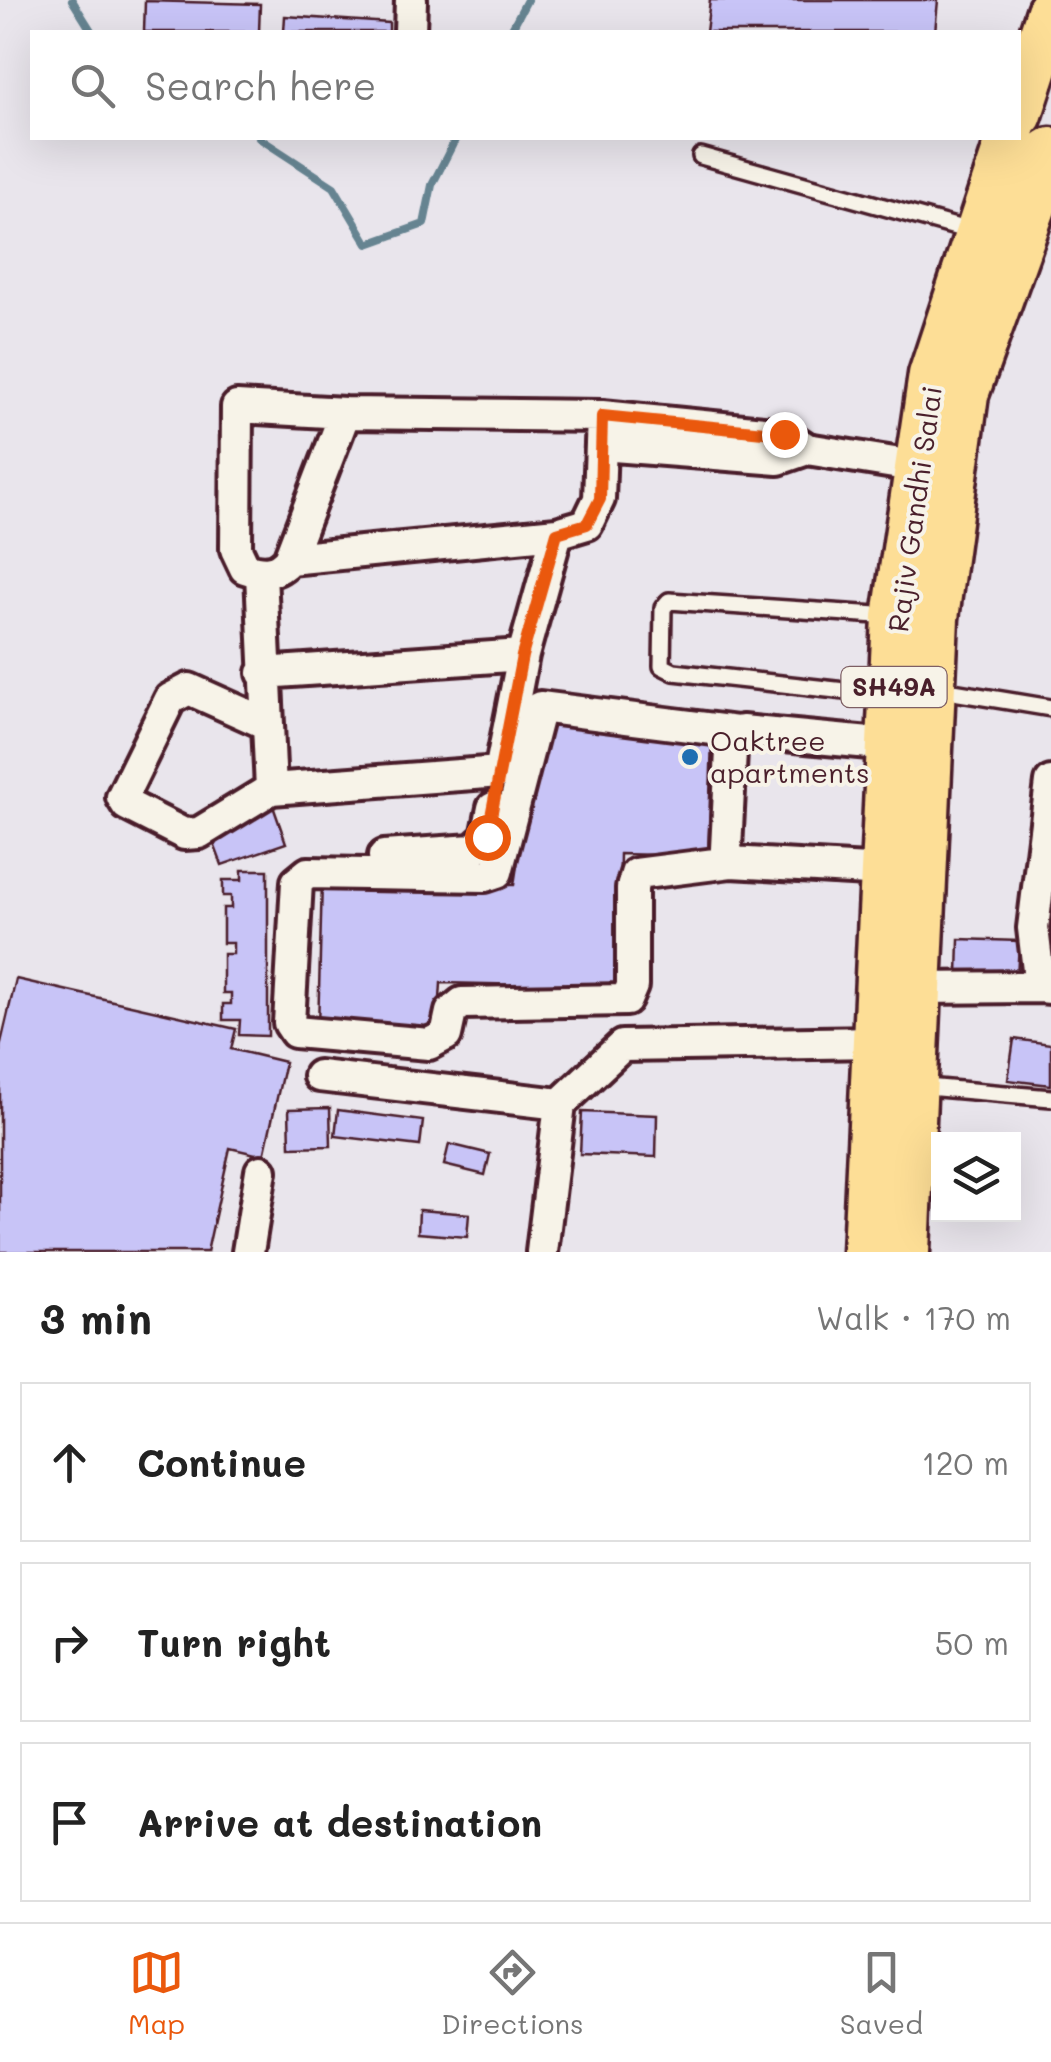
<!DOCTYPE html>
<html lang="en">
<head>
<meta charset="utf-8">
<style>
	:root { --surface:#fff; --page:#f2f2f2; --text:#222; --muted:#767676; --line:#e0e0e0; --accent:#ea580c }
	body { margin:0; font-family:Mali,sans-serif; background:var(--page); color:var(--text) }
	.controls { position:absolute; right:30px; bottom:30px; display:grid; overflow:hidden; border-radius:0px; box-shadow:0 10px 40px #0002 }
	.controls button { width:90px; height:90px; display:grid; place-items:center; padding:0; border:0; border-bottom:2px solid var(--line); background:var(--surface); color:var(--text); font:50px sans-serif }
	.stop { position:absolute; width:30px; height:30px; margin:-22px; border:8px solid #ea580c; border-radius:50%; background:#fff }
	.stop.end { background:#ea580c; border-color:#fff; box-shadow:0 2px 10px #0008 }
	.list { margin:0; padding:0; list-style:none }
	h2 { display:flex; justify-content:space-between; align-items:center; height:130px; margin:0; padding:0 40px; font-size:42px }
	h2 small { font-size:32px; font-weight:400; color:var(--muted) }
	.list li { display:grid; grid-template-columns:65px 1fr auto; gap:30px; align-items:center; box-sizing:border-box; height:160px; margin:0 20px 20px; padding:0 20px; border:2px solid var(--line); border-radius:0px }
	.list b { display:block; font-size:38px; white-space:nowrap }
	.list em { font-size:32px; font-style:normal; color:var(--muted) }
	.icon { flex:none; width:55px; height:55px; fill:none; stroke:currentColor; stroke-width:2; stroke-linecap:round; stroke-linejoin:round }
	.map { position:relative; flex:none; width:1051px; height:1252px; overflow:hidden }
	.search { position:absolute; background:var(--surface); box-shadow:0 10px 40px #0002; left:30px; right:30px; top:30px; height:110px; display:flex; align-items:center; gap:25px; box-sizing:border-box; padding:0 35px; border-radius:0px; color:var(--muted); font-size:38px }
	.sheet { height:670px; background:var(--surface) }
	nav { display:flex; justify-content:space-around; align-items:center; box-sizing:border-box; height:140px; border-top:2px solid var(--line); background:var(--surface); font-size:28px; color:var(--muted) }
	nav a { display:grid; justify-items:center; gap:5px }
	nav .on { color:var(--accent) }
	.map>svg:first-child { display:block }
</style>
</head>
<body>
<div class="map">
<svg width="1051" height="1252" viewBox="0 0 1051 1252">
	<rect width="100%" height="100%" fill="#e9e5ec"/>
	<filter id="ink" filterUnits="userSpaceOnUse"><feTurbulence type="fractalNoise" baseFrequency=".01" numOctaves="2"/><feDisplacementMap in="SourceGraphic" scale="20" xChannelSelector="R" yChannelSelector="G"/><feConvolveMatrix kernelMatrix="1 2 1 2 8 2 1 2 1" color-interpolation-filters="sRGB"/></filter>
	<g filter="url(#ink)">
		<g fill="none" stroke-linecap="round" stroke-linejoin="round">
			<path stroke="#668491" stroke-width="8" d="M72,0l20,32
				M510,32l17,-32
				M259,138l75,49 34,57 56,-20 8,-39 24,-47"/>
		</g>
		<path fill="#c8c4f7" stroke="#4a1f2b" stroke-width="2.5" d="M710,0h228l-3,32h-229z
			M145,1l115,3 -1,28h-115z
			M285,16l104,7v9h-105z
			M539,723l173,16 -4,117 -88,-2 -3,133 -176,-4 -3,49 -120,-4 4,-147 192,4z
			M273,806l13,37 -64,22 -14,-37z
			M242,870h26v166l-29,-1 1,-15h-17v-16h8v-11h-8v-39h10v-11h-10v-35h8v-12h-8v-16h19z
			M959,939l60,2 -2,38 -59,-3z
			M16,979l220,50 -5,20 54,13 -21,94 -34,-8 -23,104h-207v-205z
			M1014,1039l37,5v41l-43,-5z
			M330,1108l1,38 -41,1 -1,-38z
			M338,1110l85,11 -3,25 -85,-10z
			M582,1112l75,3 -1,42 -76,-3z
			M449,1144l41,10 -5,21 -41,-10z
			M419,1210l50,4 -2,23 -49,-4z"/>
		<g fill="none" stroke-linecap="round" stroke-linejoin="round">
			<defs>
				<path id="lane" d="M701,156l276,77
					M935,689l116,19
					M890,696l-216,-24 -12,-6 1,-58 6,-7 223,15
					M915,1086l136,12"/>
				<path id="street" d="M410,32l1,-32
					M345,413l-56,146c-12,15 -26,15 -44,9l-9,-19 1,-142 108,6 257,3 182,18 23,15 112,18
					M601,445l177,14 29,-10
					M289,559l268,-26 30,-9 12,-25 3,-83
					M261,574l10,215
					M263,673l260,-18 34,-122
					M267,724l-78,-35 -19,10 -48,98 5,8 57,29 15,-1 72,-44 229,-17 23,-117
					M1051,782l-18,146 7,59 11,1
					M384,856l89,-6 14,-13 6,-29
					M731,862l-95,12 -4,14v98l-6,14 -164,3 -11,9 -5,23 -17,9 -134,-12 -6,-9 8,-141 11,-9 177,3 12,-4 43,-165 197,25
					M885,871l-154,-9 -5,-13 5,-98 2,-13 9,-7 149,14
					M917,988l123,-1
					M319,1076l241,28
					M248,1252l13,-81
					M542,1252l18,-148 62,-58 255,-4"/>
				<path id="primary" d="M1018,114l33,-102
					M867,1252l30,-635 36,-242 78,-237
					M905,1252l29,-634 30,-224 87,-242"/>
			</defs>
			<use href="#lane" stroke="#4a1f2b" stroke-width="22"/>
			<use href="#street" stroke="#4a1f2b" stroke-width="38"/>
			<use href="#primary" stroke="#4a1f2b" stroke-width="55"/>
			<use href="#lane" stroke="#f7f3e8" stroke-width="15"/>
			<use href="#street" stroke="#f7f3e8" stroke-width="30"/>
			<use href="#primary" stroke="#fdde96" stroke-width="48"/>
		</g>
	</g>
	<g fill="none" stroke-linecap="round" stroke-linejoin="round" filter="url(#ink)">
		<path stroke="#ea580c" stroke-width="12" d="M487,837l35,-181 35,-123 30,-9 13,-25 2,-83 182,18"/>
	</g>
	<circle fill="#1f6fb2" stroke="#f7f3e8" stroke-width="4" cx="690" cy="757" r="10"/>
	<g text-anchor="middle" stroke-width="8" stroke-linejoin="round" paint-order="stroke">
		<rect fill="#f7f3e8" stroke="#7e5f64" stroke-width="2.5" x="841.5" y="667" width="105" height="40" rx="8"/>
		<g font-size="25" font-weight="bold" fill="#4a1f2b">
			<text x="894" y="696">SH49A</text>
		</g>
		<g font-size="28" fill="#4a1f2b" stroke="#f7f3e8">
			<text transform="translate(915 509) rotate(-82)" y="10">Rajiv Gandhi Salai</text>
		</g>
		<g font-size="28" fill="#4a1f2b" stroke="#f7f3e8" text-anchor="start">
			<text x="710" y="751">Oaktree<tspan x="710" dy="32">apartments</tspan></text>
		</g>
	</g>
</svg>
<div class="controls">
<button><svg class="icon" aria-label="layers" viewBox="0 0 24 24"><path d="M12 4l9 5-9 5-9-5zM3 14l9 5 9-5"/></svg></button>
</div>
<div class="stop" style="left:487px;top:837px"></div>
<div class="stop end" style="left:784px;top:434px"></div>
<div class="search"><svg class="icon" aria-label="search" viewBox="0 0 24 24"><circle cx="10" cy="10" r="6"/><path d="M15 15l6 6"/></svg>Search here</div>
</div>
<section class="sheet">
<h2>3 min<small>Walk · 170 m</small></h2>
<ul class="list">
<li><svg class="icon" aria-label="ahead" viewBox="0 0 24 24"><path d="M12 20V5M6 11l6-6 6 6"/></svg><div><b>Continue</b></div><em>120 m</em></li>
<li><svg class="icon" aria-label="right" viewBox="0 0 24 24"><path d="M7 20v-9h11M14 6l5 5-5 5"/></svg><div><b>Turn right</b></div><em>50 m</em></li>
<li><svg class="icon" aria-label="arrive" viewBox="0 0 24 24"><path d="M6 21V4h12l-3 4 3 4H6"/></svg><div><b>Arrive at destination</b></div></li>
</ul>
</section>
<nav>
<a class="on"><svg class="icon" aria-label="map" viewBox="0 0 24 24"><path d="M3 6l6-2 6 2 6-2v14l-6 2-6-2-6 2zM9 4v14M15 6v14"/></svg>Map</a>
<a><svg class="icon" aria-label="directions" viewBox="0 0 24 24"><path d="M12 3l9 9-9 9-9-9zM9 14v-3h6M13 9l2 2-2 2"/></svg>Directions</a>
<a><svg class="icon" aria-label="saved" viewBox="0 0 24 24"><path d="M7 4h10v16l-5-4-5 4z"/></svg>Saved</a>
</nav>
</body>
</html>
